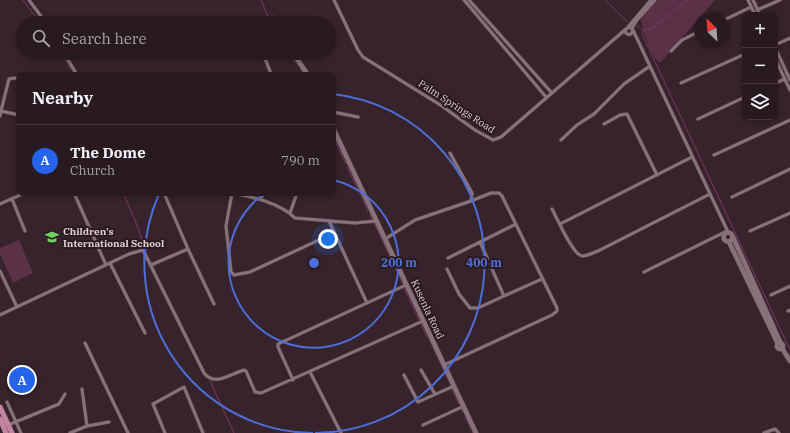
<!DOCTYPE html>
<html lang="en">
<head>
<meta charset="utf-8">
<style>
	:root { --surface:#281a20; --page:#34272d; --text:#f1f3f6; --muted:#a5a1a5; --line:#44383e; --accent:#2563eb }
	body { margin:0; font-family:"IBM Plex Serif",serif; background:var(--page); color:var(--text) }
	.controls { position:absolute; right:12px; top:12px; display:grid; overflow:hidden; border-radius:8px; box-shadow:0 2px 6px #0003 }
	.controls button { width:36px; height:36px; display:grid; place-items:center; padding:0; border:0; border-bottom:1px solid var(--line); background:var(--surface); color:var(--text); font:20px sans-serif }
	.compass { position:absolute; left:694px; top:12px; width:36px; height:36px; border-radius:50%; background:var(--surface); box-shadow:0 2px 6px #0003; rotate:335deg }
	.you { position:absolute; left:328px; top:239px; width:14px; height:14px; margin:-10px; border:3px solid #fff; border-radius:50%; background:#1a73e8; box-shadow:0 0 0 6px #1a73e833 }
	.badge { display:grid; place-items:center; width:26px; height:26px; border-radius:50%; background:var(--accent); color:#fff; font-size:13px; font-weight:700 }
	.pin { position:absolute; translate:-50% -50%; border:2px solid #fff; box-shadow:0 1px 4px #0006 }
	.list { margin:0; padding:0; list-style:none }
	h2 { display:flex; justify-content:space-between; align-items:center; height:52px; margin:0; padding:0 16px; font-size:17px }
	h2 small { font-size:13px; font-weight:400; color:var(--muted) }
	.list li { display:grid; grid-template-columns:26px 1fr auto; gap:12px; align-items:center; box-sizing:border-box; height:72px; padding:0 16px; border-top:1px solid var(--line) }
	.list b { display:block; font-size:15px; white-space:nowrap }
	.list p { margin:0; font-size:13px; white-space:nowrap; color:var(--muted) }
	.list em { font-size:13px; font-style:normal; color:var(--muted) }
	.icon { flex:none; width:22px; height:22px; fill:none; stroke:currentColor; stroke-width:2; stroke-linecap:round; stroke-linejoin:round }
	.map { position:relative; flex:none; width:790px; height:433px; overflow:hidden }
	.search { position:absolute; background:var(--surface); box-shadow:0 2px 6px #0003; left:16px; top:16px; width:320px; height:44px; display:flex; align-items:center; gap:10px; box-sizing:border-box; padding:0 14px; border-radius:22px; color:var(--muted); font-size:15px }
	.panel { position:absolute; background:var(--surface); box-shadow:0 2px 6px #0003; left:16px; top:72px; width:320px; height:124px; border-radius:8px }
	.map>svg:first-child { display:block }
</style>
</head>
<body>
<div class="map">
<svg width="790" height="433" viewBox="0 0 790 433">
	<rect width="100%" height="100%" fill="#36232b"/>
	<path fill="#5b3145" d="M656,0h59l-55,63c-10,-6 -17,-35 -20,-46z
		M19,240l14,33 -20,10 -13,-29v-6z"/>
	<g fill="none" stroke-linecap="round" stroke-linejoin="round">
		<path stroke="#7e3a5b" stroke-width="1" d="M23,0l17,23
			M261,0l10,23
			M605,0l22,22
			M636,25l7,5v6l14,30 133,284
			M643,30l9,-1 35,-29
			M60,53l12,17
			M287,53l13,14 3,8
			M74,74l1,1
			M334,139l12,25
			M347,167l11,23
			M123,193l12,27 11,31
			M360,193l8,18
			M370,214l2,5
			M374,223l29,61
			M148,256l12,25
			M404,288l15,32
			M421,324l6,13
			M430,341l21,45
			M210,381l24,52
			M452,390l7,14
			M461,408l2,5
			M465,417l8,16"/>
		<defs>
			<path id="street" d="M29,0l17,23
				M334,0l24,50 5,7 79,49 33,24 18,10 8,-3 125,-108
				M464,0l82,97
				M469,0l82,92
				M748,0l7,15
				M753,0l7,15
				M757,10l23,-10
				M724,20l27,-13
				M628,27l23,-27
				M625.5 31a3.5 3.5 0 1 1 7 0a3.5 3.5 0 1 1-7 0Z
				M632,28l5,-8 18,-20
				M633,30l95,202
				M775,45l15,-7
				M775,47l15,33
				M671,51l11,-11 18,-9
				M64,53l13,22
				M263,53l8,21
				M775,58l15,32
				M681,83l64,-29
				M775,83l10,-4
				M0,110l1,1 8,-32 5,-1 5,1
				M333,112l25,5
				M0,116l1,-5 18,4
				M698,119l47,-22
				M604,124l16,-9 7,-1 30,61
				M561,140l16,-15 17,-11 30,-30 26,-18
				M714,155l76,-35
				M74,193l32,72
				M164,193l24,56 26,55
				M232,193l-6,33 5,46 3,3 16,-3 84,-39
				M233,193c20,4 47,10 62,25l60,5 21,-2
				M732,197l58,-28
				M12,199l13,32
				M261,199l2,-6
				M0,204l25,-11
				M552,209c5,9 21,46 30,47 6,0 13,-4 18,-6l110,-56
				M290,213l7,-20
				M329,221l38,82
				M560,224l132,-67
				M750,231l40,-18
				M385,239l30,-19 56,-19 1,-8 -22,-40
				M480,242l24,54 38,-17
				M448,258l68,-34
				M110,263l35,70
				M151,265l37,-16
				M447,269l12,25 11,14h8l26,-12
				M0,271l17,36
				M644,272l83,-41
				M771,295l19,-9
				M788,311l2,-1
				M0,315l129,-61 14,-4 61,123c11,14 26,1 40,-3l2,1 9,21 6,1 162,-72
				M85,343l43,90
				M444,365l108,-50 5,-4v-3l-55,-112 -3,-3h-8l-20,8
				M421,370l14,24
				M310,372l31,61
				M404,375l14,27 36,-16
				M293,380l-15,-33v-3l128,-59
				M82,389l5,37
				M7,402l14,31
				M8,425l51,-21 6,-10
				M423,425l41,-19
				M70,433l17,-7 22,-4
				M165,433l-12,-29 31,-17 19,46
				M764,433l11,-4 4,4"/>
			<path id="secondary" d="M272,18l2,5
				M293,53l15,22
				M333,128l143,305
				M723.5 237a4.5 4.5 0 1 1 9 0a4.5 4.5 0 1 1-9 0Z
				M733,237l48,107
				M729,242l49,102
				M777 346a3 3 0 1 1 6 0a3 3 0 1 1-6 0Z
				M782,348l8,13"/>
			<path id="primary" d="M0,407l12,26
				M0,419l6,14"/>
		</defs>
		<use href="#street" stroke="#4f3f46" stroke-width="4"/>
		<use href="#secondary" stroke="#4f3f46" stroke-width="5.5"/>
		<use href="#primary" stroke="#4f3f46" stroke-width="6"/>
		<use href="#street" stroke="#88717a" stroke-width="3"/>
		<use href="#secondary" stroke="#88717a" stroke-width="4.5"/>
		<use href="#primary" stroke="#c2849f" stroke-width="5"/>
	</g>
	<g fill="none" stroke="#4d6ed8" stroke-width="2">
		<path d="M333 180A85 85 0 1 1 265 193"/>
		<path d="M313 433A170 170 0 0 1 159 194M333 94A170 170 0 0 1 315 433"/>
	</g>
	<defs>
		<symbol id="school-bare" viewBox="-9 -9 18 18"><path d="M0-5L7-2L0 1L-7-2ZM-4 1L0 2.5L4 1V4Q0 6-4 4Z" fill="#6ed360" stroke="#2c1a22" stroke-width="2.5" paint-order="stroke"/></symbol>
	</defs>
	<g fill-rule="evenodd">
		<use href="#school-bare" x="42" y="227" width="20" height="20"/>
	</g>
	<g text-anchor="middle" stroke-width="4" stroke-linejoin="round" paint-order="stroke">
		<g font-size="10" fill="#ddd0d6" stroke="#2c1a22">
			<text transform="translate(457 106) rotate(33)" y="4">Palm Springs Road</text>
			<text transform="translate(428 309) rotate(65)" y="4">Kusenla Road</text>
		</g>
		<g font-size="10" font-weight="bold" fill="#ddd0d6" stroke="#2c1a22" text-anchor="start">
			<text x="63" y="235">Children's<tspan x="63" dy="12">International School</tspan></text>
		</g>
	</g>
	<circle cx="314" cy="263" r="6" fill="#4d6ed8" stroke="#2c1a22" stroke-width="2"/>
	<g font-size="12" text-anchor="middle" font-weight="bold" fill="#4d6ed8" stroke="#2c1a22" stroke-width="4" stroke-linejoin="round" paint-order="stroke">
		<text x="399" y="267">200 m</text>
		<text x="484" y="267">400 m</text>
	</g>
</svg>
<div class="controls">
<button>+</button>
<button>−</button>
<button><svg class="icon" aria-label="layers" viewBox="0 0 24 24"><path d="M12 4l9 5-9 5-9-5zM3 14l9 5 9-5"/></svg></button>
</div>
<svg class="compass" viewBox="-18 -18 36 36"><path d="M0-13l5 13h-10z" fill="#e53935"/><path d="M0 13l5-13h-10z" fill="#a5a1a5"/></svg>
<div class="you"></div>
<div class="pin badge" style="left:22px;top:380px">A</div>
<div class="search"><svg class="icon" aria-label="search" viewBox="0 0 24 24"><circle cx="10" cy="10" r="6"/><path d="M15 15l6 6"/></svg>Search here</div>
<section class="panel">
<h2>Nearby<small></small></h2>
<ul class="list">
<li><span class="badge">A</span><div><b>The Dome</b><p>Church</p></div><em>790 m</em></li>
</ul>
</section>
</div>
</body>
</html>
